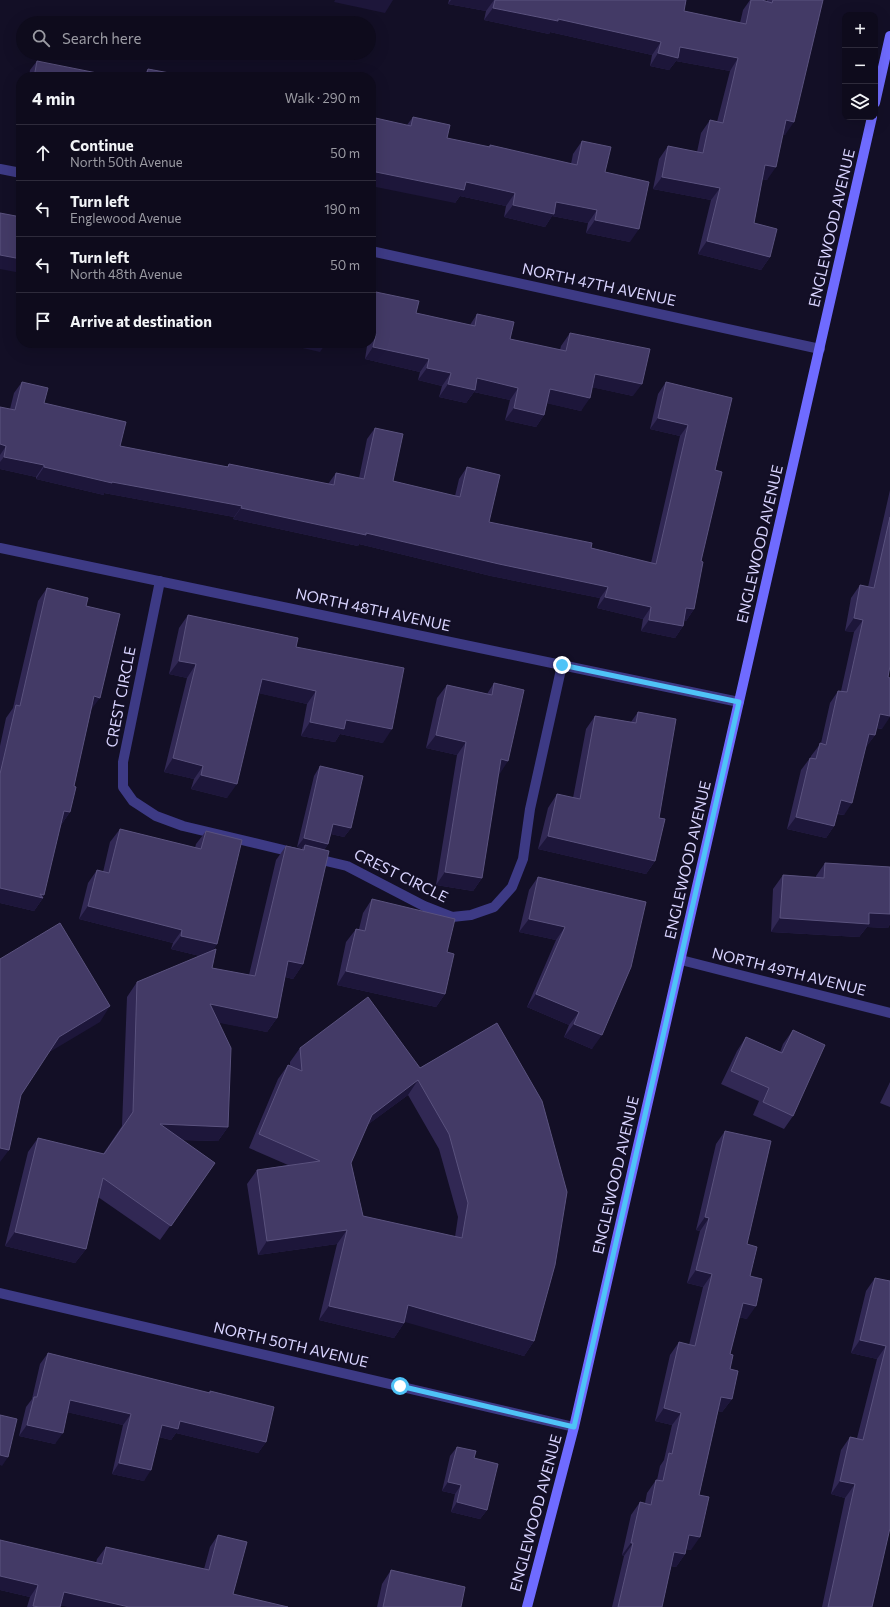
<!DOCTYPE html>
<html lang="en">
<head>
<meta charset="utf-8">
<style>
	:root { --surface:#0e0b1c; --page:#171425; --text:#f1f3f6; --muted:#9b9ba3; --line:#2e2b3b }
	body { margin:0; font-family:Commissioner,sans-serif; background:var(--page); color:var(--text) }
	.controls { position:absolute; right:12px; top:12px; display:grid; overflow:hidden; border-radius:8px; box-shadow:0 4px 16px #0002 }
	.controls button { width:36px; height:36px; display:grid; place-items:center; padding:0; border:0; border-bottom:1px solid var(--line); background:var(--surface); color:var(--text); font:20px sans-serif }
	.stop { position:absolute; width:12px; height:12px; margin:-9px; border:3px solid #4fc3f7; border-radius:50%; background:#fff }
	.stop.end { background:#4fc3f7; border-color:#fff; box-shadow:0 1px 4px #0008 }
	.list { margin:0; padding:0; list-style:none }
	h2 { display:flex; justify-content:space-between; align-items:center; height:52px; margin:0; padding:0 16px; font-size:17px }
	h2 small { font-size:13px; font-weight:400; color:var(--muted) }
	.list li { display:grid; grid-template-columns:26px 1fr auto; gap:12px; align-items:center; box-sizing:border-box; height:56px; padding:0 16px; border-top:1px solid var(--line) }
	.list b { display:block; font-size:15px; white-space:nowrap }
	.list p { margin:0; font-size:13px; white-space:nowrap; color:var(--muted) }
	.list em { font-size:13px; font-style:normal; color:var(--muted) }
	.icon { flex:none; width:22px; height:22px; fill:none; stroke:currentColor; stroke-width:2; stroke-linecap:round; stroke-linejoin:round }
	.map { position:relative; flex:none; width:890px; height:1607px; overflow:hidden }
	.search { position:absolute; background:var(--surface); box-shadow:0 4px 16px #0002; left:16px; top:16px; width:360px; height:44px; display:flex; align-items:center; gap:10px; box-sizing:border-box; padding:0 14px; border-radius:22px; color:var(--muted); font-size:15px }
	.panel { position:absolute; background:var(--surface); box-shadow:0 4px 16px #0002; left:16px; top:72px; width:360px; height:276px; border-radius:16px }
	.map>svg:first-child { display:block }
</style>
</head>
<body>
<div class="map">
<svg width="890" height="1607" viewBox="0 0 890 1607">
	<rect width="100%" height="100%" fill="#130f26"/>
	<g fill="none" stroke-linecap="round" stroke-linejoin="round">
		<path stroke="#3d3a85" stroke-width="10" d="M0,169l21,4
			M371,251l449,98
			M0,548l739,154
			M160,581l-37,181v25l10,14 23,15 27,10 113,27
			M313,858l34,8 77,40 28,11 19,-2 23,-8 18,-20 11,-28 7,-50 32,-144
			M681,960l209,53
			M0,1293l574,134"/>
		<path stroke="#6f6bff" stroke-width="10" d="M875,103l15,-67
			M527,1607l47,-180 298,-1310"/>
	</g>
	<path fill="#312854" fill-rule="evenodd" d="M449,0h237l-2,11 56,12 3,-13 7,-10h12l5,1v-1h56l-38,135 -2,-1 -16,46 -5,-1 -8,44 16,34 -9,13 -63,-16 13,-54 -58,-11 6,-30 9,-13 29,6 4,-19 9,-13 7,2 13,-51 -54,-10 -7,9 -19,-4 2,-11 -102,-23 -1,2 -65,-14 2,-9 -38,-7z
		M37,61l64,16h-72l1,-7z
		M148,69l43,8h-49z
		M413,117l34,21 42,9 1,-2 81,19 2,-10 9,-13 23,31 25,70 -44,-9 2,-10 -36,-7 -7,11 -41,-10 2,-11 -46,-10 -5,7 -48,-78z
		M371,291l45,22 54,12 7,-11 33,25 50,11 1,-4 9,-13 63,63 -41,-9 -11,24 -34,-8 -3,12 -8,12 -31,-7 5,-20 -36,-8 -8,11 -27,-6 3,-11 -24,-6 2,-8 -55,-13 2,-13 -14,-3h18z
		M22,382l22,21 76,43 107,21 2,-3 99,20 8,-11 23,5 8,-39 8,-11 18,53 62,15 4,-17 8,-12 22,55 162,41 29,-127 -30,-7 8,-35 8,-12 49,88 -21,139 -8,12 -2,-1 -1,6 -8,12 -34,-7 2,-12 -46,-11 3,-10 -109,-22 -132,-32 -1,2 -125,-27 1,-2 -130,-24v2l-68,-16v-2l-36,-8v-62l10,2 4,-16z
		M890,490v176l-2,11 -6,52 -6,-1 -1,7 -9,12 -22,68 -7,-1 -3,12 -8,12 -39,-9 14,-59 9,-12h1v-2l10,-13 9,-40 8,-12h3l13,-59 -9,-1 6,-33 9,-13 8,2z
		M47,588l39,18 5,104 -17,76 -4,26 -9,13 -19,72 1,1 -9,13 -34,-8v-157l6,-28 7,-10 25,-107z
		M188,615l108,32 87,96 -43,-9 -5,8 -34,-6 6,-32 -48,-11 -32,105 -36,-9 3,-10 -30,-7 23,-94 -18,-4 10,-46z
		M494,683l5,92 -1,-1 -16,104 -9,13 -37,-6 21,-130 -31,-7 11,-50 10,-13 40,9z
		M638,712l21,106 -4,43 -9,13 -108,-25 10,-41 9,-14 16,4 13,-69 9,-13 36,6z
		M320,766l31,62 -7,9 -13,-3 -3,10 -4,6 -21,114 -10,15 -8,-2 -8,41 -10,14 -49,-10 10,105 -10,14 -36,-1 33,23 -55,77 -62,-43 -12,52 -11,14 -70,-17 23,-94 10,-14 65,16 19,-28 5,-129 10,-15 63,-26 -29,-7 2,-6 -94,-24 9,-36 9,-13 6,2 7,-30 10,-13 75,19 1,-4 10,-13 11,113 -5,7v17l37,7 27,-115 10,-14 16,3v-1l-5,-1 17,-71z
		M825,863l65,4v57l-2,4 -21,-1 -8,10 -88,-5 2,-43 10,-14 33,2v-1z
		M538,877l108,25 -54,147 -28,-12 5,-12 -42,-18 29,-67 -37,-8 10,-42z
		M372,899l75,53 -2,42 -9,13 -99,-22 9,-43 10,-13h3l4,-16z
		M497,1023l37,318 -10,15 -120,-35v2l-10,15 -75,-18 18,-76 -79,11 -11,-71 10,-14 31,-5 -39,-17 29,-69 10,-14h2v-3l10,-14 120,20zM408,1095l31,54 19,68 -3,20 -92,-21 -12,-53 16,-38z
		M793,1030v86l-9,13 -31,-14 6,-14 -38,-17 16,-33 9,-14 34,15 3,-8z
		M890,1082v25l-10,-4z
		M725,1131l22,113 3,32 -3,43 -8,-2 -9,37v15l2,30 -10,13 -4,-1 -19,84 -8,55 -5,-1 -1,5 -9,13 -5,-1 -9,41h-50l12,-51 -2,-1 9,-40 9,-13 5,1 2,-10 9,-13h1l3,-14 4,-6 8,-35 -17,-4 15,-66 9,-13 10,3 14,-58 -16,-4 13,-52 -4,-1 20,-86z
		M875,1278l15,3 -18,326h-50l23,-109 -14,-4 10,-44 9,-13 7,1 20,-79 -26,-6 15,-62z
		M48,1353l161,40 1,-2 56,51 -8,11 -82,-20 -5,7 -12,-3 -15,44 -32,-7 11,-49 -56,-13 -12,32 -36,-8 7,-29 6,-8 8,-35z
		M457,1447l17,11 13,52 -7,9 -29,-7 4,-18 -13,-3 8,-35z
		M218,1535l15,59 -172,12 -1,1h-33l3,-10 -30,-7 96,-27 1,-4 9,-12 98,22 6,-22z
		M391,1570l70,37h-84l5,-23z"/>
	<path fill="#1d163a" d="M335,0h58l-8,13 -51,-11z
		M451,0h43l-8,11 -38,-7z
		M493,8l65,11 103,23 -9,13 -102,-23 -1,2 -65,-14z
		M680,47l58,11 -8,13 -54,-10 -7,9 -19,-4 8,-13z
		M786,120l8,2 -9,13 -8,-2z
		M765,165l11,2 -9,13 -11,-2z
		M371,171l95,11 49,11 -9,13 -46,-10 -5,7 -84,-17z
		M662,177l58,11 -9,12 -58,-11z
		M556,202l41,8 -9,13 -36,-7 -7,11 -41,-10 9,-12z
		M595,220l44,9 -9,13 -44,-9z
		M707,241l63,16 -9,13 -63,-16z
		M0,255l21,4v14l-21,-4z
		M371,333l5,1 -5,7z
		M285,343h41l-6,9 -35,-8z
		M353,343h17l-3,3z
		M373,347l56,12 -9,13 -55,-13z
		M427,368l24,5 -9,13 -24,-6z
		M595,374l47,10 -9,12 -47,-10z
		M477,378l41,10 -8,12 -36,-8 -8,11 -27,-6 9,-13z
		M550,389l40,9 -9,13 -40,-9z
		M514,408l30,7 -8,12 -31,-7z
		M658,418l30,7 -8,11 -30,-7z
		M0,444l6,2 -6,9z
		M4,457l40,8 -8,12 -36,-8v-7z
		M44,467l198,39 -8,11 -130,-24v2l-68,-16z
		M241,508l125,25 242,54 -8,11 -109,-22 -132,-32 -1,2 -125,-27z
		M605,597l46,10 -8,12 -46,-11z
		M686,608l8,1 -8,12 -8,-2z
		M854,618l9,2 -9,12 -9,-1z
		M649,620l34,6 -8,12 -34,-7z
		M179,661l17,3 -9,14 -18,-4z
		M262,679l54,12 -9,13 -54,-12z
		M94,696l6,2 -10,13z
		M880,714l10,2v1l-8,12 -11,-3z
		M346,720l46,9 -9,14 -43,-9 -5,8 -34,-6 9,-14z
		M869,734l6,1 -9,12 -6,-1z
		M436,735l30,7 -9,13 -31,-7z
		M173,758l30,8 -9,13 -30,-7z
		M501,759l7,2 -9,14 -8,-2z
		M201,775l36,9 -10,14 -36,-9z
		M841,800l11,3 -8,12 -12,-3z
		M64,811l6,1 -9,13 -6,-1z
		M796,817l38,9 -8,12 -39,-9z
		M333,824l18,4 -7,9 -18,-4z
		M548,836l107,25 -9,13 -108,-25z
		M304,838l24,6 -6,9 -17,-8 -3,3 -5,-1z
		M445,872l37,6 -9,13 -37,-6z
		M0,888l40,6 4,1 -2,3h1l-9,13 -34,-8z
		M88,906l94,24 -9,13 -94,-24z
		M869,913l21,1v10l-2,4 -21,-1 -8,10 -88,-5 9,-14z
		M529,919l36,8 -9,13 -37,-8z
		M181,936l36,8 -9,14 -37,-9z
		M288,961l15,3 -10,15 -15,-4z
		M346,971l99,23 -9,13 -99,-22z
		M536,994l43,18 -10,13 -42,-18z
		M210,1004l67,14 -10,14 -68,-13z
		M110,1006l-10,16 -52,31 11,-16z
		M574,1024l28,11 -10,14 -28,-12z
		M418,1080l-10,15 -46,34 10,-14z
		M160,1124l68,3 -10,14 -68,-2z
		M0,1148l9,2 -9,12z
		M705,1217l4,1 -9,13 -4,-1z
		M347,1230l-10,14 -79,11 9,-14z
		M15,1232l71,17 -11,14 -70,-17z
		M696,1270l16,4 -9,13 -16,-4z
		M743,1303l13,3 -9,13 -13,-3z
		M408,1305l126,36 -10,15 -126,-36z
		M329,1306l75,17 -10,15 -75,-18z
		M860,1340l26,6 -9,13 -26,-6z
		M721,1397l11,2 -10,13 -10,-2z
		M70,1400l61,14 -8,11 -61,-14z
		M664,1408l17,5 -9,12 -17,-4z
		M180,1421l86,21 -8,11 -82,-20 -5,7 -16,-4 7,-11z
		M27,1425l36,8 -8,11 -36,-8z
		M0,1455l8,2 -6,9 -2,-1z
		M119,1463l32,7 -7,11 -32,-7z
		M840,1481l15,3 -10,14 -14,-4z
		M448,1482l13,3 -6,9 -13,-3z
		M457,1502l30,8 -7,9 -29,-7z
		M689,1535l11,2 -9,13 -11,-2z
		M631,1543h2l-9,13 -2,-1z
		M674,1552l11,2 -9,13 -11,-2z
		M0,1576l38,9 -8,12 -30,-7z
		M64,1592l65,15h-62l-12,-3z"/>
	<path fill="#433a66" stroke="#5a527e" fill-rule="evenodd" d="M495,0h191l-2,11 62,13 5,-24h11l10,3 1,-3h50l-29,122 -8,-2 -10,47 -11,-2 -11,58 23,6 -7,28 -63,-16 13,-53 -58,-11 6,-31 35,7 7,-33 13,3 15,-65 -58,-11 -2,11 -20,-5 3,-11 -103,-23v2l-65,-13z
		M37,61l65,13 -1,3h-67z
		M148,69l43,8h-45z
		M371,117l40,9 2,-9 37,8 -3,13 43,9v-2l87,20 5,-24 29,6 -6,25 44,10 -10,47 -44,-9 2,-10 -41,-8 -2,12 -41,-9 2,-12 -49,-11 -2,8 -93,-19z
		M0,213l21,4v42l-21,-4z
		M371,291l48,10 -3,12 59,13 2,-12 37,8 -4,17 56,12 4,-18 80,16 -8,35 -47,-10 -5,24 -40,-9 -6,26 -30,-7 4,-20 -41,-10 -2,12 -27,-6 3,-11 -24,-5 2,-9 -56,-12 3,-13 -5,-1z
		M22,382l26,6 -4,15 82,19 -6,24 108,21 1,-3 105,21 2,-12 28,6 11,-51 28,6 -10,47 67,16 7,-30 33,8 -11,47 103,21 -1,5 65,16 32,-139 -30,-7 8,-36 66,16 -17,72 7,2 -21,89 2,1 -9,47 -8,-1 -3,18 -34,-6 2,-13 -46,-10 3,-10 -109,-23 -133,-31v2l-125,-27 1,-2 -130,-24v1l-68,-16v-2l-40,-8 2,-11 -6,-2v-37l15,3z
		M890,517v149l-2,11 2,1v38l-10,-2 -5,21 -6,-1 -17,69 -11,-3 -7,26 -38,-9 14,-59 6,1 4,-16 6,2 12,-54 9,1 16,-72 -9,-2 6,-33 14,3z
		M47,588l41,10 -2,8 34,8 -20,84 -6,-2 -20,90 2,1 -6,25 -6,-1 -20,84 -4,-1 3,4 -43,-10v-114l16,-69 4,1z
		M188,615l110,23 -2,9 108,21 -12,61 -46,-9 -2,9 -34,-7 6,-31 -54,-12 -25,105 -36,-9 2,-9 -30,-8 23,-94 -17,-3z
		M494,683l30,7 -16,71 -7,-2 -19,119 -37,-6 21,-130 -30,-7 11,-50 45,10z
		M638,712l38,7 -17,99 6,1 -10,42 -107,-25 9,-42 23,5 15,-83 41,7z
		M320,766l43,10 -12,52 -18,-4 -5,20 -24,-6z
		M120,829l81,20 5,-18 36,9 -25,104 -36,-8 1,-6 -94,-24 9,-36 12,3z
		M305,845l24,6 -26,113 -15,-3 -11,57 -67,-14 21,44 -3,79 -68,-3 55,39 -44,63 -68,-48 -17,71 -71,-17 23,-94 66,16 29,-42 4,-130 79,-33 -4,19 43,8 31,-130 18,4z
		M825,863l65,4v47l-21,-1v11l-89,-6 3,-43 41,3z
		M538,877l108,25 -15,65 -29,68 -28,-11 5,-12 -43,-18 29,-67 -36,-8z
		M372,899l83,20 -8,33 7,2 -9,40 -99,-23 10,-42 9,2z
		M60,923l50,83 -51,31 -38,58 -12,55 -9,-2v-189z
		M368,997l52,71 77,-45 45,78 25,91 -12,73 -21,76 -126,-36 -4,18 -75,-17 18,-76 -80,11 -10,-71 63,-9 -61,-27 29,-69 14,6 -2,-23zM418,1080l31,54 19,69 -6,35 -99,-22 -12,-53 21,-48z
		M793,1030l32,15 -32,71 -30,-14 6,-14 -38,-17 15,-34 36,16z
		M725,1131l46,10 -24,103 10,3 -7,29 12,3 -6,27 -13,-3 -13,51 3,1 -3,14 8,2 -6,28 -11,-2 -22,98 10,2 -9,40 -11,-2 -4,19 -11,-2 -12,55h-44l15,-64h-2l9,-41 11,3 5,-25 7,1 6,-28 3,1 9,-41 -17,-5 15,-66 16,4 17,-72 -16,-4 13,-52 -4,-1z
		M875,1278l15,3v247l-18,79h-44l27,-123 -15,-3 10,-44 13,3 23,-94 -26,-6z
		M48,1353l162,40v-2l64,16 -8,35 -86,-21 -2,8 -16,-4 -11,45 -32,-7 12,-49 -61,-14 -7,33 -36,-8 7,-28h3z
		M0,1415l17,4 -9,38 -8,-2z
		M457,1447l19,4 -2,7 24,6 -11,46 -30,-8 4,-17 -13,-3z
		M218,1535l29,7 -14,52 55,13h-159l-65,-15 -4,15h-21l-6,-1 5,-21 -38,-9v-36l102,24 4,-17 103,23z
		M391,1570l74,17 -4,20h-78z"/>
	<g fill="none" stroke-linecap="round" stroke-linejoin="round">
		<path stroke="#4fc3f7" stroke-width="5" d="M400,1386l174,41 165,-725 -177,-37"/>
	</g>
	<g text-anchor="middle" stroke-width="4" stroke-linejoin="round" paint-order="stroke">
		<g font-size="15" fill="#d9d4ff" stroke="#130f26">
			<text transform="translate(832 228) rotate(-77)" y="5">ENGLEWOOD AVENUE</text>
			<text transform="translate(599 285) rotate(12)" y="5">NORTH 47TH AVENUE</text>
			<text transform="translate(760 544) rotate(-77)" y="5">ENGLEWOOD AVENUE</text>
			<text transform="translate(373 610) rotate(12)" y="5">NORTH 48TH AVENUE</text>
			<text transform="translate(121 697) rotate(-79)" y="5">CREST CIRCLE</text>
			<text transform="translate(688 860) rotate(-77)" y="5">ENGLEWOOD AVENUE</text>
			<text transform="translate(401 876) rotate(26)" y="5">CREST CIRCLE</text>
			<text transform="translate(789 972) rotate(14)" y="5">NORTH 49TH AVENUE</text>
			<text transform="translate(616 1175) rotate(-77)" y="5">ENGLEWOOD AVENUE</text>
			<text transform="translate(291 1345) rotate(13)" y="5">NORTH 50TH AVENUE</text>
			<text transform="translate(536 1513) rotate(-75)" y="5">ENGLEWOOD AVENUE</text>
		</g>
	</g>
</svg>
<div class="controls">
<button>+</button>
<button>−</button>
<button><svg class="icon" aria-label="layers" viewBox="0 0 24 24"><path d="M12 4l9 5-9 5-9-5zM3 14l9 5 9-5"/></svg></button>
</div>
<div class="stop" style="left:400px;top:1386px"></div>
<div class="stop end" style="left:562px;top:665px"></div>
<div class="search"><svg class="icon" aria-label="search" viewBox="0 0 24 24"><circle cx="10" cy="10" r="6"/><path d="M15 15l6 6"/></svg>Search here</div>
<section class="panel">
<h2>4 min<small>Walk · 290 m</small></h2>
<ul class="list">
<li><svg class="icon" aria-label="ahead" viewBox="0 0 24 24"><path d="M12 20V5M6 11l6-6 6 6"/></svg><div><b>Continue</b><p>North 50th Avenue</p></div><em>50 m</em></li>
<li><svg class="icon" aria-label="left" viewBox="0 0 24 24"><path d="M17 20v-9H6M10 6l-5 5 5 5"/></svg><div><b>Turn left</b><p>Englewood Avenue</p></div><em>190 m</em></li>
<li><svg class="icon" aria-label="left" viewBox="0 0 24 24"><path d="M17 20v-9H6M10 6l-5 5 5 5"/></svg><div><b>Turn left</b><p>North 48th Avenue</p></div><em>50 m</em></li>
<li><svg class="icon" aria-label="arrive" viewBox="0 0 24 24"><path d="M6 21V4h12l-3 4 3 4H6"/></svg><div><b>Arrive at destination</b></div></li>
</ul>
</section>
</div>
</body>
</html>
